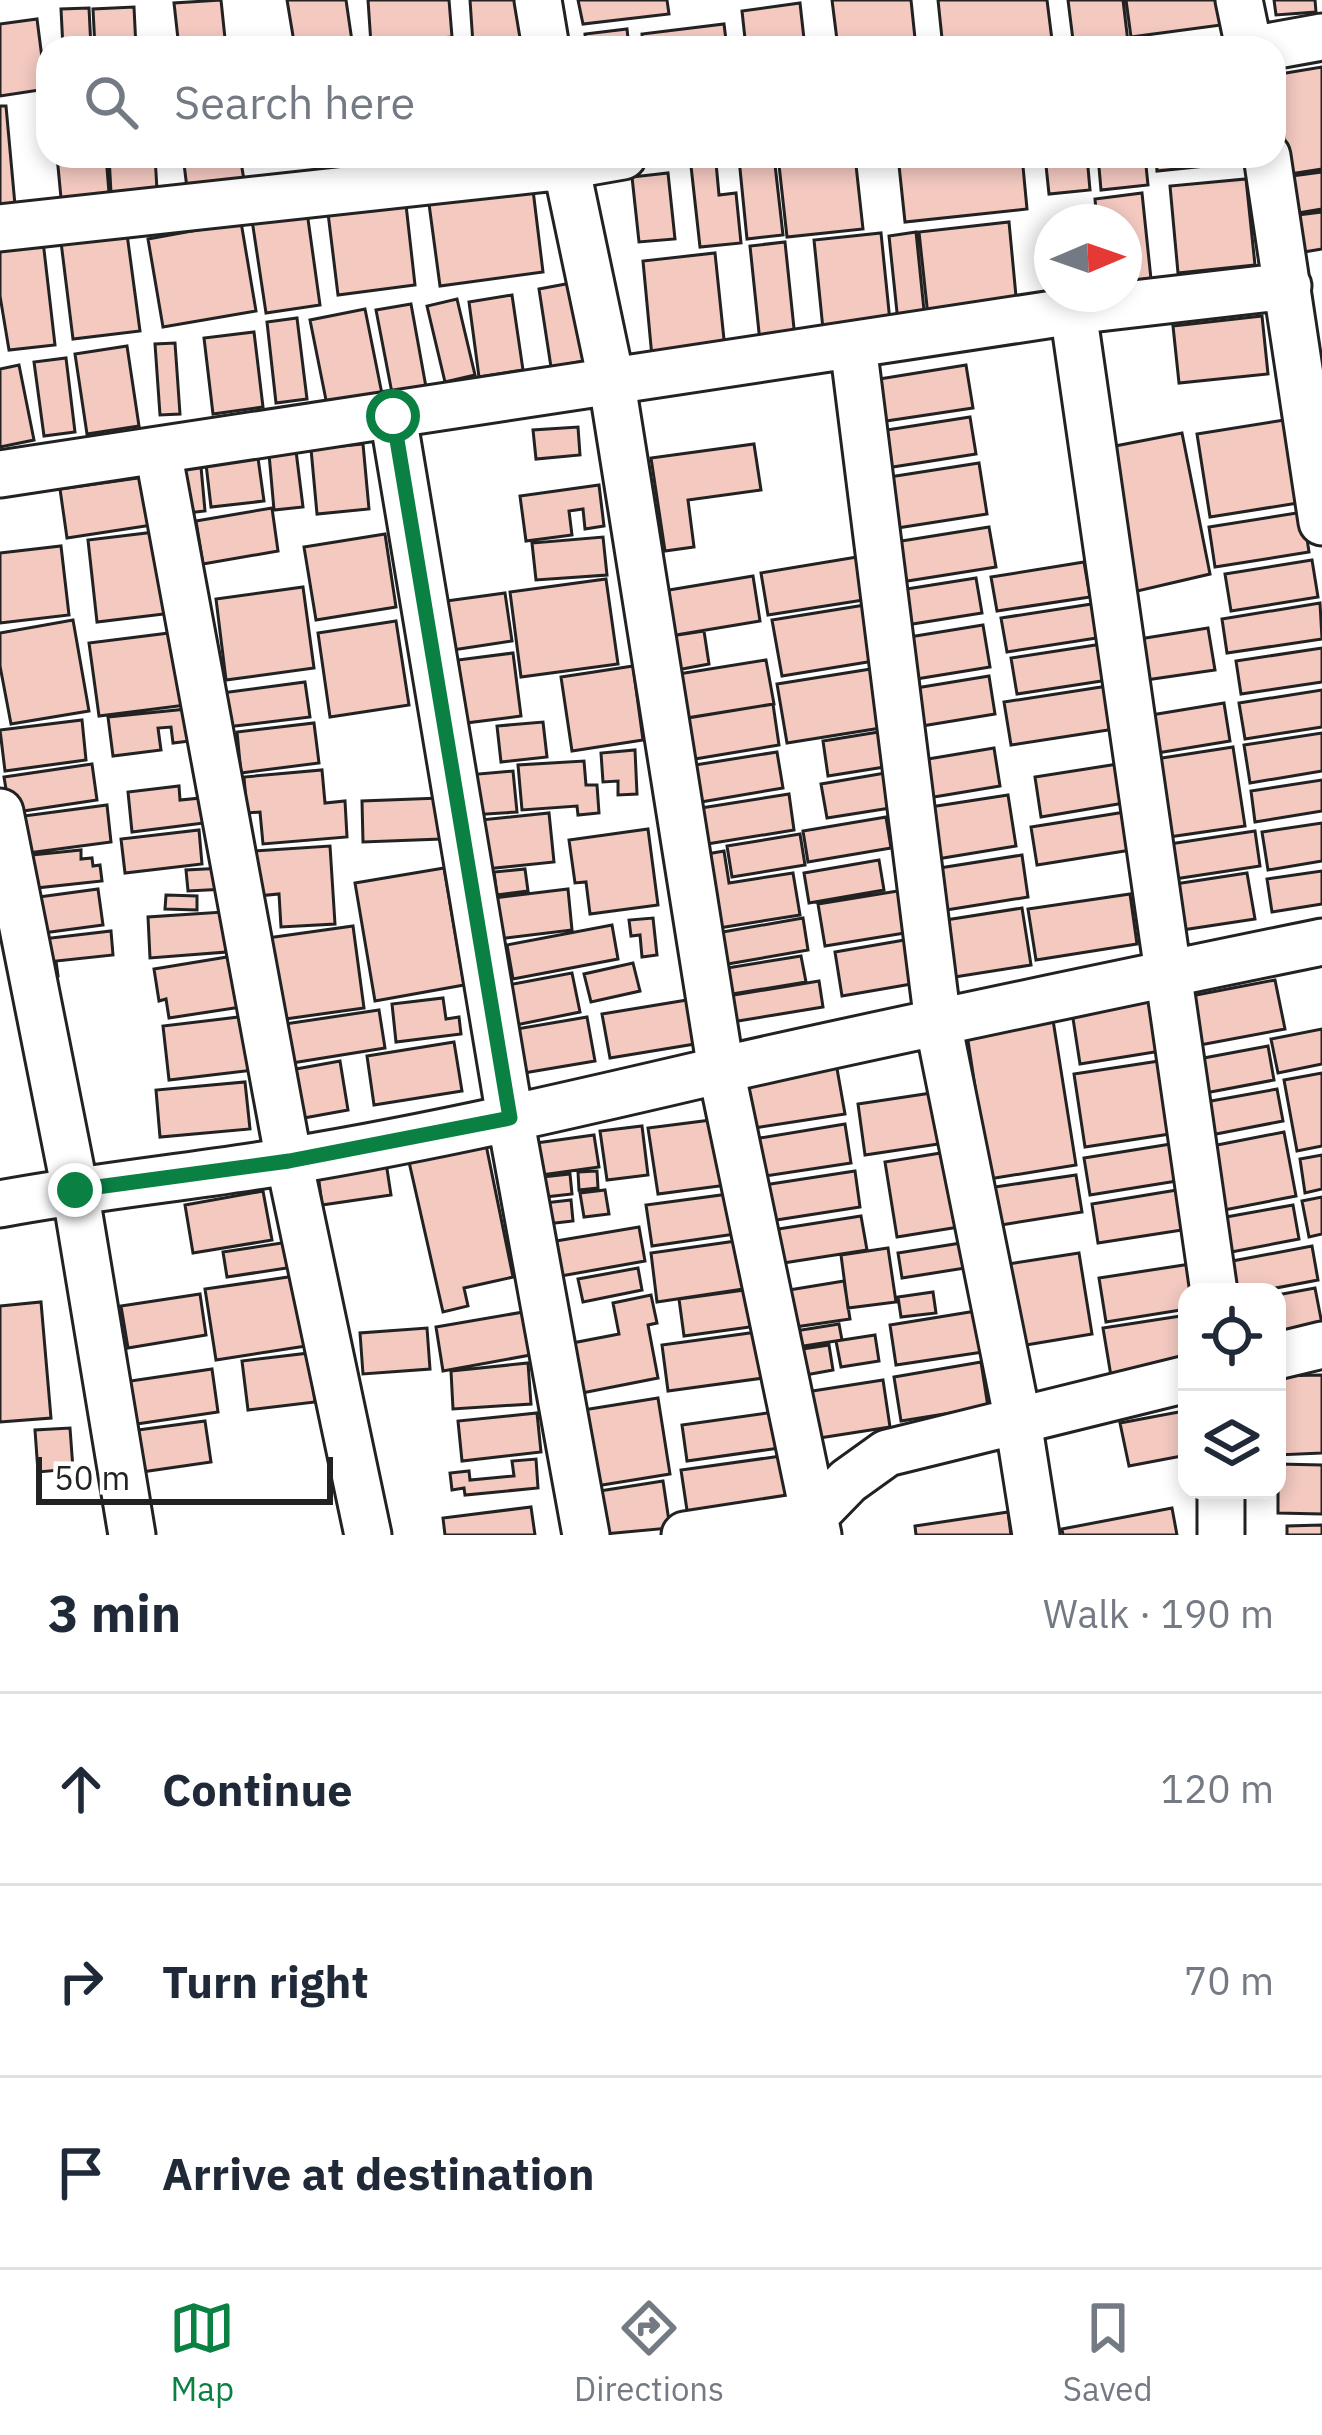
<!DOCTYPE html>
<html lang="en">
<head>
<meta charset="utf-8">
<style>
	:root { --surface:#fff; --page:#f6f6f7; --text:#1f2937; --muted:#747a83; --line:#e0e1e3; --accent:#0b8043 }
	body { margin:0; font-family:"IBM Plex Sans",sans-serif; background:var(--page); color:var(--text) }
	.controls { position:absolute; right:36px; bottom:36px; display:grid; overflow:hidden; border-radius:24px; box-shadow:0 6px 18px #0003 }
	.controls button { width:108px; height:108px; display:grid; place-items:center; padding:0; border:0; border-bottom:3px solid var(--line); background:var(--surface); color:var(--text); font:60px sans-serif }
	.compass { position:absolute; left:1034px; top:204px; width:108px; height:108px; border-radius:50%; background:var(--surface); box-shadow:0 6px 18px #0003; rotate:88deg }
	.scale { position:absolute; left:36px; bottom:30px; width:297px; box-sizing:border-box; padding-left:12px; border:6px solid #222; border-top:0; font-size:33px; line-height:42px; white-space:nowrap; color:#222; -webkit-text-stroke:9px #fff; paint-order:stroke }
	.stop { position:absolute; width:36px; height:36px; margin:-27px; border:9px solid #0b8043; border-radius:50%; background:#fff }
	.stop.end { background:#0b8043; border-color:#fff; box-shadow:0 3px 12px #0008 }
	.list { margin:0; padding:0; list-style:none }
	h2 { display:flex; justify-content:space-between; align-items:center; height:156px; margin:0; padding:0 48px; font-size:51px }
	h2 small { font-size:39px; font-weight:400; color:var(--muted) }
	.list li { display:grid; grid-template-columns:78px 1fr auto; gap:36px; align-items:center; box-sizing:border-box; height:192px; padding:0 48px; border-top:3px solid var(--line) }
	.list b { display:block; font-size:45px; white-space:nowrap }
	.list em { font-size:39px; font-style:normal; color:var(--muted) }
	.icon { flex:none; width:66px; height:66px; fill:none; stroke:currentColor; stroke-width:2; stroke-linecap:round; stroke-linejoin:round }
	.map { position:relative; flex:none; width:1322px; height:1535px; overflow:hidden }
	.search { position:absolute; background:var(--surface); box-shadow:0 6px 18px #0003; left:36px; right:36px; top:36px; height:132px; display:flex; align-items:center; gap:30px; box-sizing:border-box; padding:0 42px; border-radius:36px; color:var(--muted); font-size:45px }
	.sheet { height:732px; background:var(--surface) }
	nav { display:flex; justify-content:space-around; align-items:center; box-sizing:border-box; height:168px; border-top:3px solid var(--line); background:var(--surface); font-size:33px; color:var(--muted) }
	nav a { display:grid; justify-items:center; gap:6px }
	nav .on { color:var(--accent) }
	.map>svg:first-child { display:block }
</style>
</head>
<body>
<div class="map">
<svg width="1322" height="1535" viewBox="0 0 1322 1535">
	<rect width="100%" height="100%" fill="#fff"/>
	<path fill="#f3c9c0" stroke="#222" stroke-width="3" d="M221,0l5,48h-47l-5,-45z
		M287,0h59l7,48h-58z
		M368,0h81l3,37 -81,7z
		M470,0h53l2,40 -52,4z
		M578,0h89l2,14 -86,10z
		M832,0h79l5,48h-78z
		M938,0h109l6,48h-110z
		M1068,0h55l5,42 -54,6z
		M1126,0h92l3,25 -90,12z
		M1274,0h41l1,12 -40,3z
		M800,3l5,45h-59l-4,-37z
		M134,7l2,41h-41l-2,-39z
		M89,8l2,40h-28l-2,-39z
		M37,19l9,70 -46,7v-72z
		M724,24l3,24h-84l-1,-14z
		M627,29l2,19h-43l-1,-14z
		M1322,67v102l-32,5 -16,-99z
		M0,106h6l9,99 -15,2z
		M57,156h49l3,37 -48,5z
		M109,156h46l2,34 -46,3z
		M183,156h57l4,24 -57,8z
		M311,156h38l1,3 -38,3z
		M774,156l9,79 -36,4 -8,-80z
		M778,156h77l8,73 -76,8z
		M898,156h124l5,53 -122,13z
		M1045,156h42l3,34 -41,4z
		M1098,156h47l3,29 -47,5z
		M1156,156h88l1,6 -88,9z
		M716,163l3,32 17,-2 5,50 -41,4 -9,-81z
		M1322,172v37l-24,4 -6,-37z
		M668,173l7,66 -36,3 -7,-65z
		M1246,179l9,86 -77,8 -8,-87z
		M533,190l10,82 -103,14 -11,-82z
		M1142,193l9,86 -27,3v-60h-27l-2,-23z
		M405,196l10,89 -77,10 -11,-90z
		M307,212l13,93 -54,8 -14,-93z
		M1322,212v37l-18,3 -6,-37z
		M241,222l15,89 -93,16 -15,-88z
		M1009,222l8,85 -89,9 -9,-84z
		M916,232l9,88 -27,2 -9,-86z
		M881,233l10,98 -67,8 -10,-99z
		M127,234l13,97 -67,8 -12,-97z
		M43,241l12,104 -46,5 -9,-54v-48z
		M785,242l10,96 -35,4 -10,-96z
		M715,253l10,96 -73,8 -9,-96z
		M571,283l13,78 -33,6 -12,-78z
		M512,295l11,75 -44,7 -10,-75z
		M457,299l18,76 -30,7 -18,-76z
		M411,304l15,83 -34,6 -16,-83z
		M365,309l17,85 -55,11 -17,-85z
		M1262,316l6,58 -89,9 -6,-57z
		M297,318l10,81 -31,4 -9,-81z
		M254,332l9,75 -50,7 -9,-76z
		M175,343l5,71 -20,1 -5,-71z
		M127,346l12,80 -52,8 -12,-80z
		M66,358l9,74 -31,4 -10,-74z
		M19,365l15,75 -34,7v-78z
		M966,365l7,43 -100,15 -6,-42z
		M970,417l6,37 -96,15 -6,-37z
		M1291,419l13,83 -94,15 -13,-83z
		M578,427l2,28 -44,4 -3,-29z
		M1182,433l28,141 -81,19 -19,-146z
		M363,444l6,65 -52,5 -6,-65z
		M754,444l7,46 -73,10 6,47 -29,4 -14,-93z
		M296,451l7,56 -29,3 -5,-56z
		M258,458l6,43 -53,6 -5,-43z
		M979,463l8,51 -96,15 -8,-51z
		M201,467l4,44 -27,3 -4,-45z
		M145,477l7,48 -85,13 -7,-49z
		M599,485l5,41 -19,3 -2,-20 -14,2 3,24 -46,6 -6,-45z
		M272,508l6,43 -75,13 -7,-43z
		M1303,512l6,40 -94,15 -6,-40z
		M989,527l7,40 -101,16 -6,-40z
		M155,532l9,82 -67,8 -9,-82z
		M385,534l11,73 -80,13 -12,-73z
		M603,537l4,38 -71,5 -4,-37z
		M61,546l8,69 -69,8v-70z
		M869,555l7,43 -108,17 -7,-42z
		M1312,560l6,37 -87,14 -6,-37z
		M1084,562l6,35 -93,14 -6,-34z
		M753,576l7,45 -90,15 -7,-45z
		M976,578l6,35 -82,13 -6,-35z
		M606,579l12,85 -97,13 -11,-85z
		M303,587l11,81 -88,12 -10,-81z
		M505,593l7,48 -66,10 -7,-49z
		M1098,603l5,34 -96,15 -6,-34z
		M1320,603l2,36 -95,14 -5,-34z
		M871,604l9,56 -98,16 -10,-56z
		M73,620l16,91 -78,13 -11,-58v-33z
		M396,621l13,84 -79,12 -12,-84z
		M983,625l7,42 -86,14 -7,-42z
		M1208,628l7,42 -76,11 -6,-41z
		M704,631l5,33 -32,6 -6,-34z
		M177,632l9,73 -87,11 -10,-73z
		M1102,644l6,36 -91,14 -6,-36z
		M1322,648v34l-81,12 -5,-33z
		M513,653l8,63 -55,7 -8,-63z
		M766,660l8,44 -100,16 -8,-44z
		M633,666l10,74 -71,11 -11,-74z
		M877,668l10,59 -100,16 -10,-59z
		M989,676l6,38 -79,13 -6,-38z
		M305,682l5,35 -92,11 -4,-34z
		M1114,685l7,43 -110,17 -7,-43z
		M1322,690v37l-77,12 -6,-36z
		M1224,703l6,38 -85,14 -6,-38z
		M773,704l6,41 -84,14 -7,-41z
		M187,709l3,32 -17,2 -2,-16 -13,1 3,22 -48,6 -5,-39z
		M82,720l4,40 -81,11 -5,-41z
		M543,722l4,35 -46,5 -4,-36z
		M314,723l5,40 -78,10 -4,-41z
		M891,730l6,35 -69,11 -5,-35z
		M1322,733v38l-72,12 -6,-38z
		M1233,747l12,79 -83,12 -13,-78z
		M994,748l6,38 -78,13 -6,-38z
		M635,750l2,44 -19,1v-14l-15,1 -2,-29z
		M777,752l6,36 -82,14 -6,-37z
		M584,761l2,24h11l2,28 -21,2 -1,-9 -55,4 -4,-45z
		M1124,763l6,39 -89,15 -6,-40z
		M92,764l5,36 -87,13 -6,-36z
		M322,770l3,33 20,-2 2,36 -84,7 -3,-32 -13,1 -3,-36z
		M513,771l4,41 -46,3 -4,-40z
		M897,771l6,35 -76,12 -6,-34z
		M1322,780v31l-67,11 -4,-31z
		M179,786l1,14 21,-2 3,25 -72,9 -4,-40z
		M789,794l5,36 -87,14 -6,-36z
		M1008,795l8,51 -91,15 -8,-52z
		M440,798l1,41 -78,3 -1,-41z
		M107,805l4,37 -83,11 -4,-37z
		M1125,812l6,38 -94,15 -6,-38z
		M549,813l5,49 -78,8 -5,-49z
		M886,817l5,31 -83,14 -5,-31z
		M1322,823v38l-54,9 -6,-38z
		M648,829l10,76 -68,9 -4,-32 -11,1 -6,-43z
		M199,830l3,34 -77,9 -4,-34z
		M1255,831l5,35 -92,14 -5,-35z
		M800,834l5,31 -73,12 -5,-31z
		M330,846l5,78 -54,3 -2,-33 -22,2 -3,-45z
		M81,850v9l11,-1 1,8 7,-1 2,16 -66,7 -4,-33z
		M724,851l5,32 64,-10 7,42 -81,13 -12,-74z
		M1022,855l6,42 -88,14 -7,-42z
		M879,860l5,30 -75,13 -5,-30z
		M224,868l2,21 -38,2 -2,-21z
		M444,868l20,117 -89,16 -20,-118z
		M525,869l3,22 -31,4 -3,-23z
		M1322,871v33l-50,8 -5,-33z
		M1247,873l8,46 -86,13 -7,-46z
		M98,889l5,36 -75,10 -4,-36z
		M568,889l4,41 -82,10 -4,-41z
		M910,889l7,42 -92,15 -7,-42z
		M1130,894l7,50 -101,16 -8,-51z
		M166,895l31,1v14l-32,-1z
		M1022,908l9,57 -89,14 -9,-57z
		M223,912l3,40 -76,6 -2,-41z
		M653,918l4,37 -15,2 -2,-22 -9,1 -2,-16z
		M803,918l5,32 -86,15 -5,-32z
		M612,925l6,34 -105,20 -6,-34z
		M353,926l11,82 -93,13 -11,-82z
		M111,931l2,24 -57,6 2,15 -20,2 -4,-38z
		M916,938l7,44 -81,14 -7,-44z
		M233,956l8,51 -72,11 -3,-19 -7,2 -5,-32z
		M801,956l5,26 -86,14 -5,-26z
		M633,963l7,28 -49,11 -7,-28z
		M572,973l8,39 -69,14 -8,-40z
		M1275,980l10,49 -85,16 -9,-49z
		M819,981l4,26 -97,16 -4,-26z
		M443,998l3,21 13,-2 2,17 -65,8 -4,-38z
		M1159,998l8,52 -87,14 -8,-52z
		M693,999l8,44 -91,15 -8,-44z
		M379,1010l6,38 -93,15 -7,-39z
		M247,1016l7,54 -85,10 -6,-54z
		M587,1017l8,44 -83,14 -7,-44z
		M1053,1020l23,145 -87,14 -22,-145z
		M1322,1029v35l-44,9 -7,-34z
		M454,1042l8,49 -88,14 -7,-49z
		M1268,1046l6,34 -74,14 -7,-34z
		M1172,1059l11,73 -98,15 -11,-73z
		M340,1061l8,49 -44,8 -8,-49z
		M836,1063l9,51 -91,14 -7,-51z
		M1322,1073v73l-25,5 -13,-71z
		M245,1082l5,47 -90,8 -4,-47z
		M1277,1089l6,32 -77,15 -6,-33z
		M938,1092l7,51 -80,12 -7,-51z
		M719,1119l8,66 -69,9 -10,-66z
		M845,1124l6,39 -92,14 -5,-38z
		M642,1126l6,49 -41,5 -7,-49z
		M1284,1132l12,64 -82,16 -12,-64z
		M484,1135l29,142 -49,11 4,18 -25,6 -36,-159z
		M594,1135l5,32 -65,9 -5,-32z
		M1177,1143l6,37 -93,15 -6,-37z
		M953,1151l12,75 -68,11 -12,-75z
		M1322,1155v34l-17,4 -5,-34z
		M385,1156l6,39 -69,10 -5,-39z
		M597,1171l1,17 -19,2 -1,-18z
		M855,1171l5,36 -90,14 -6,-36z
		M570,1174l2,20 -27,3 -3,-20z
		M1076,1175l6,37 -81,13 -6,-38z
		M1189,1188l6,40 -97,15 -6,-39z
		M605,1190l4,24 -25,3 -4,-24z
		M263,1191l9,49 -79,13 -8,-48z
		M736,1193l6,40 -90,13 -6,-41z
		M1322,1197v37l-13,3 -7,-36z
		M571,1200l2,21 -27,3 -2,-21z
		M1293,1205l6,34 -78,15 -6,-35z
		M861,1216l6,34 -90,14 -5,-34z
		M639,1227l6,34 -84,15 -5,-35z
		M743,1240l7,48 -93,14 -6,-49z
		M295,1241l5,25 -73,11 -4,-25z
		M961,1243l4,25 -63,10 -4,-25z
		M1312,1246l6,34 -63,12h-23l-5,-30z
		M888,1248l8,54 -48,6 -7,-53z
		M1079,1253l13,81 -72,12 -12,-82z
		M1197,1263l5,29h-15v17l-81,13 -7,-44z
		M638,1268l4,22 -59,12 -5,-23z
		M295,1276l11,70 -90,14 -11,-71z
		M844,1281l6,38 -55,8 -6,-37z
		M1315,1288l7,36 -45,21v-50z
		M752,1289l5,37 -73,10 -5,-37z
		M933,1292l3,21 -35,4 -3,-20z
		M200,1294l6,41 -78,13 -7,-42z
		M651,1295l6,28 -9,2 10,53 -86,17 -10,-50 57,-11 -6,-31z
		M41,1302l10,116 -51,4v-116z
		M529,1311l7,43 -93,17 -7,-44z
		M976,1311l7,41 -87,13 -6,-40z
		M1187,1315v49l-76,12 -8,-48z
		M839,1324l3,16 -51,8 -2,-16z
		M427,1328l3,41 -67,5 -3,-41z
		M757,1332l6,46 -95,13 -6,-46z
		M875,1335l4,26 -38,6 -5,-26z
		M829,1345l4,25 -33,6 -4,-26z
		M309,1353l6,49 -67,8 -6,-49z
		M981,1362l7,45 -87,14 -7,-44z
		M528,1363l3,41 -78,5 -2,-38z
		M212,1369l6,43 -95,14 -6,-43z
		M1322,1375v78l-45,2v-79z
		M883,1380l7,47 -77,12 -7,-47z
		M658,1398l12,76 -80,13 -13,-76z
		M781,1411l5,36 -99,14 -5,-36z
		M1184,1411l3,44 -58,11 -9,-43z
		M537,1413l4,39 -79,9 -4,-40z
		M205,1421l6,41 -83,12 -5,-42z
		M70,1428l3,41 -35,3 -3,-42z
		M781,1456l6,47 -99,14 -7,-47z
		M536,1459l2,29 -73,7 -1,-7 -12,2 -2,-17 19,-2 1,9 44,-4 -2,-15z
		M1278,1464l44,1v49l-44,-1z
		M663,1481l7,47 -77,7 -6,-42z
		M531,1507l4,28h-90l-2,-17z
		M1172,1508l5,27h-114l-1,-6z
		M1008,1512l3,23h-95l-1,-9z
		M1322,1525v10h-35v-9z"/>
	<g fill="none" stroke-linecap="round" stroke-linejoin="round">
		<defs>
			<path id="minor" d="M538,0l8,48
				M1239,0l10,48
				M1261,48l61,-11
				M564,156l48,228 109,686 97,465
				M1267,156l55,366
				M0,228l566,-62 57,-10
				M1073,311l141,981
				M853,345l85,678 80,398 18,114
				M393,416l117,701 76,418
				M158,451l131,710 79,374
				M0,474l1073,-163 215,-25
				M0,812l75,378 57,345
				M0,1204c96,-18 192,-27 288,-43 147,-24 292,-58 437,-92 198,-45 398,-86 597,-127
				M1277,1356l45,-11
				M1221,1490v45
				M685,1535l130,-20 33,-34 39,-28 300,-74"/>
		</defs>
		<use href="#minor" stroke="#222" stroke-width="51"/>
		<use href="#minor" stroke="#fff" stroke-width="45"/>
	</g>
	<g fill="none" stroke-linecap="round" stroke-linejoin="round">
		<path stroke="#0b8043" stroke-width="15" d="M75,1190l214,-29 221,-43 -117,-702"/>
	</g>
</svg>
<div class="controls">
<button><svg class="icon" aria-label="locate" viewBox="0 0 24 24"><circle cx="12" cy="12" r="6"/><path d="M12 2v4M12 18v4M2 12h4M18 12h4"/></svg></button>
<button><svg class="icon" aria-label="layers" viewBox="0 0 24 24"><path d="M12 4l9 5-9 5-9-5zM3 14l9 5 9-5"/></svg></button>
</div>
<svg class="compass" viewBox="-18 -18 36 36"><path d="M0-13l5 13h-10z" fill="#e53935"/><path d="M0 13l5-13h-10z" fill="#747a83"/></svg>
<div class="scale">50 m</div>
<div class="stop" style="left:393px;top:416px"></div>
<div class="stop end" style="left:75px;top:1190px"></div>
<div class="search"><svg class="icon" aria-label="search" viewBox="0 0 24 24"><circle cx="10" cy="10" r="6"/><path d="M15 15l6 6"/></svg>Search here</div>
</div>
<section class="sheet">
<h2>3 min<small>Walk · 190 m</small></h2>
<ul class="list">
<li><svg class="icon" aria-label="ahead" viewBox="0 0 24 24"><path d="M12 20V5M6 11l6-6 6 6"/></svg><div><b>Continue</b></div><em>120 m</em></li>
<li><svg class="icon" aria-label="right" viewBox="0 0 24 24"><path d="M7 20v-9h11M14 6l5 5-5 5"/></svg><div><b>Turn right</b></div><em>70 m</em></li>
<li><svg class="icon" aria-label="arrive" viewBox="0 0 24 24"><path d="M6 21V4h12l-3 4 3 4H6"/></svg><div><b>Arrive at destination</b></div></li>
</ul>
</section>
<nav>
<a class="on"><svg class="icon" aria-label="map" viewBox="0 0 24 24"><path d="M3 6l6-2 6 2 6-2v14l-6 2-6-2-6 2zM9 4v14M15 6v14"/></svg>Map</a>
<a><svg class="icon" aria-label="directions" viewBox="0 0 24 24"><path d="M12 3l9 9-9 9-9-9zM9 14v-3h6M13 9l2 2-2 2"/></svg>Directions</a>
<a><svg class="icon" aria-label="saved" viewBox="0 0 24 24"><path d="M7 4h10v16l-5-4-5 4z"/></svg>Saved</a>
</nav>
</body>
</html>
